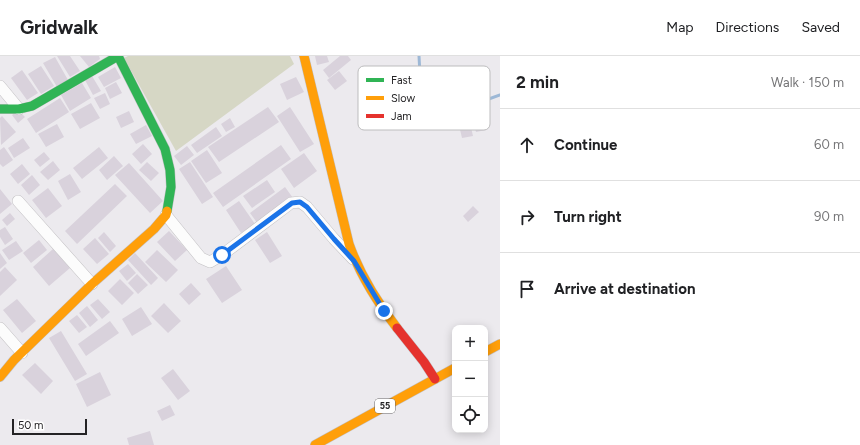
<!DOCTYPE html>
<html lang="en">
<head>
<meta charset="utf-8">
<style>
	:root { --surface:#fff; --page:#f6f6f6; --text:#202124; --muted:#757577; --line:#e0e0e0 }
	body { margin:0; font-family:Figtree,sans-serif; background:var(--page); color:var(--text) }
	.controls { position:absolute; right:12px; bottom:12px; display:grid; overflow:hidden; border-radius:8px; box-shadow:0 2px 10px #0003 }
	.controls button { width:36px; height:36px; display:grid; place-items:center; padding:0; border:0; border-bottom:1px solid var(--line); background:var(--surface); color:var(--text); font:20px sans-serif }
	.scale { position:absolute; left:12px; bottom:10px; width:75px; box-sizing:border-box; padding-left:4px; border:2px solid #242325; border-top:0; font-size:11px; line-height:14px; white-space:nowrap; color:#242325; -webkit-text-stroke:3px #fff; paint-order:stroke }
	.stop { position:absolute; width:12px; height:12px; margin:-9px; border:3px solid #1a73e8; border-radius:50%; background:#fff }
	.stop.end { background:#1a73e8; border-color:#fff; box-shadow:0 1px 4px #0008 }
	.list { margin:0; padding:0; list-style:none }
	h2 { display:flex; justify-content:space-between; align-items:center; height:52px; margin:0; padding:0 16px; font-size:17px }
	h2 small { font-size:13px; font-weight:400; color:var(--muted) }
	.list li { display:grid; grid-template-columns:26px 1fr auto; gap:12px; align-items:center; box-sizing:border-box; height:72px; padding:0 16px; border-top:1px solid var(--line) }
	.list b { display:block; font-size:15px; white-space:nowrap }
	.list em { font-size:13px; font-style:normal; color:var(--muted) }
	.icon { flex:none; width:22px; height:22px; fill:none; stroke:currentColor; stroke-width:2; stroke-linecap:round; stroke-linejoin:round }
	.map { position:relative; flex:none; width:500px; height:389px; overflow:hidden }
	header { display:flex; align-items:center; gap:24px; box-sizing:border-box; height:56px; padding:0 20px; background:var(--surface); border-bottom:1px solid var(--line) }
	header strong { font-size:19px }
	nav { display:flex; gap:22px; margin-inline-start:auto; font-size:14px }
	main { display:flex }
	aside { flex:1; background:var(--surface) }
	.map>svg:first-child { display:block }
</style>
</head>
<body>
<header>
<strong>Gridwalk</strong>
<nav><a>Map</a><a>Directions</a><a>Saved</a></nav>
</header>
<main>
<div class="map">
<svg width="500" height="389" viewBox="0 0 500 389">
	<rect width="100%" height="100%" fill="#eceaee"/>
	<path fill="#d6d7c5" d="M128,0h162l4,8 -118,87 -52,-93z"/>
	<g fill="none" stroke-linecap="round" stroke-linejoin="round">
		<path stroke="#9db8d6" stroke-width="3" d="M419,0l1,19 11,15 15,2 14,11 26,-3 14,-5"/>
	</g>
	<path fill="#d9d2dc" d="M57,0h13l10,15 -10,6z
		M80,0h19l1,3 -11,8z
		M315,0h12l2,6 -12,3z
		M340,0h8l3,4 -22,18 -6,-8z
		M55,1l13,23 -11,7 -14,-24z
		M41,10l13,20 -13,8 -13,-20z
		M115,11l6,11 -17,9 -6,-10z
		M22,14l16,23 -11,7 -16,-22z
		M339,15l8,10 -12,9 -8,-10z
		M92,20l9,15 -8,4 -8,-15z
		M296,21l8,15 -17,8 -7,-16z
		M116,26l6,11 -12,6 -5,-11z
		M82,27l9,15 -21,13 -9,-16z
		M105,37l5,11 -10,5 -6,-11z
		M60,42l9,14 -33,21 -9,-14z
		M91,47l9,15 -20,11 -9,-15z
		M268,51l11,15 -60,40 -11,-15z
		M290,51l24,37 -14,8 -23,-36z
		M18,54l7,7 -7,6 -6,-8z
		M129,55l5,11 -13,6 -5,-11z
		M482,58l4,16 -10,2 -4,-16z
		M2,60l14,16 -15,13 -1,-27z
		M230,62l5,9 -9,5 -5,-8z
		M469,63l4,17 -11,2 -4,-17z
		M57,68l7,13 -18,10 -8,-13z
		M146,69l6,11 -16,8 -6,-10z
		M216,71l6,9 -25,17 -6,-8z
		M23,82l7,10 -16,10 -6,-10z
		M143,88l9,10 -11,10 -9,-10z
		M281,89l10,14 -68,48 -10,-14z
		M187,90l7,9 -13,10 -7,-9z
		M4,91l9,13 -10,7 -3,-3v-14z
		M99,91l9,11 -26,21 -9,-11z
		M207,94l15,23 -16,10 -15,-22z
		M44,96l6,7 -10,8 -6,-7z
		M304,97l13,18 -23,17 -13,-19z
		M114,100l9,10 -16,14 -8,-10z
		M53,105l7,9 -12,10 -8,-8z
		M147,106l12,11 -8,8 -12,-11z
		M190,106l23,35 -11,7 -23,-35z
		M129,107l34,38 -13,12 -35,-38z
		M22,108l8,10 -12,10 -8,-10z
		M70,118l11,18 -13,8 -10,-19z
		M32,119l8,10 -11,10 -8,-10z
		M267,124l8,12 -23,16 -9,-12z
		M115,128l12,12 -50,48 -12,-13z
		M285,131l8,11 -35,26 -8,-11z
		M48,132l14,18 -16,12 -14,-18z
		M0,133l12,15 -12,10z
		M239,145l16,23 -14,9 -15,-23z
		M473,150l6,6 -11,10 -5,-6z
		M10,157l5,6 -8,7 -5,-6z
		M5,171l8,12 -8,6 -5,-8v-7z
		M169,175l18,19 -12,11 -18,-19z
		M104,176l12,14 -6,6 -12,-14z
		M267,176l15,24 -12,7 -15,-23z
		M95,182l14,16 -12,10 -14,-15z
		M39,184l8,10 -16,13 -8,-10z
		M16,185l7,10 -14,9 -7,-10z
		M53,193l17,19 -21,18 -16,-19z
		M157,194l21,20 -12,12 -21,-20z
		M0,197l7,10 -7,6z
		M135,197l23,25 -7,7 -23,-25z
		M128,208l8,9 -9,8 -8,-10z
		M226,210l16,24 -20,13 -16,-24z
		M5,211l12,13 -17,16v-24z
		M137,218l11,11 -10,9 -10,-11z
		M120,223l14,14 -12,12 -14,-14z
		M191,227l10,11 -12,11 -10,-11z
		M17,243l19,22 -14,12 -19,-23z
		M98,243l12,13 -8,7 -12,-14z
		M164,247l17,18 -13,12 -17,-17z
		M87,250l11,14 -8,7 -11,-14z
		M141,251l11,17 -20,12 -10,-17z
		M77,259l10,12 -8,6 -10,-12z
		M110,265l9,12 -33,23 -8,-12z
		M61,275l26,43 -12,7 -26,-43z
		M35,307l18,18 -12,13 -19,-19z
		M173,313l17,22 -12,9 -17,-22z
		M100,316l11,23 -24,12 -11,-23z
		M170,349l5,10 -13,6 -5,-10z
		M150,375l4,14h-25l-2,-7z"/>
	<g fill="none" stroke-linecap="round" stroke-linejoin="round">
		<defs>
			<path id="street" d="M0,30l19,23
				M18,145l74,83
				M166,159l35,43 9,4 12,-7 69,-52 9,-1 7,5 27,32 19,20
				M0,272l22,25"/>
			<path id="fast" d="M0,53h19l13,-3 86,-50 47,93 5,21 1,17 -4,24"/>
			<path id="slow" d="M304,0l45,188c11,31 28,58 48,84
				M485,296l15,-8
				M0,321l14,-17 78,-76 62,-55 12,-14 1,-4
				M315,389l140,-77"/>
			<path id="jam" d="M397,272l27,34 11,17"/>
		</defs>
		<use href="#street" stroke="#c2c0c3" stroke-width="12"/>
		<use href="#fast" stroke="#c2c0c3" stroke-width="10"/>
		<use href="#slow" stroke="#c2c0c3" stroke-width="10"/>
		<use href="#jam" stroke="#c2c0c3" stroke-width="10"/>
		<use href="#street" stroke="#fcfcfc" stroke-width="11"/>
		<use href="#fast" stroke="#30b455" stroke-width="9"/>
		<use href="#slow" stroke="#ff9f0a" stroke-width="9"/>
		<use href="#jam" stroke="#e5322d" stroke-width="9"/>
	</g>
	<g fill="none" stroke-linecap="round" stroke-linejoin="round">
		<path stroke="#1a73e8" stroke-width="5" d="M222,199l70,-52 8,-1 7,5 27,32 20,22 30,50"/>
	</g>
	<g text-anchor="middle" stroke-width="3" stroke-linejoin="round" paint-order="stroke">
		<rect fill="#fff" stroke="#666566" stroke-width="1" x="375" y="343" width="20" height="14" rx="3"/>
		<g font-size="9" font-weight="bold" fill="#242325">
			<text x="385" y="353">55</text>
		</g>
	</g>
	<rect x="358" y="10" width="132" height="64" rx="6" fill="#fff" stroke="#bdbdbe" stroke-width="1"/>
	<rect x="366" y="22" width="18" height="4" fill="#30b455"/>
	<rect x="366" y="40" width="18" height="4" fill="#ff9f0a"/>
	<rect x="366" y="58" width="18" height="4" fill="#e5322d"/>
	<g font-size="11" fill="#242325">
		<text x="391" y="28">Fast</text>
		<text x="391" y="46">Slow</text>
		<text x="391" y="64">Jam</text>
	</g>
</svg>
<div class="controls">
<button>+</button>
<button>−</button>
<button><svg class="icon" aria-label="locate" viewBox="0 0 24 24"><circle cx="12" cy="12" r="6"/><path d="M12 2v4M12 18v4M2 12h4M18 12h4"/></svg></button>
</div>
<div class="scale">50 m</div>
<div class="stop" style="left:222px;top:199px"></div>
<div class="stop end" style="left:384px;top:255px"></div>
</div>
<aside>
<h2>2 min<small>Walk · 150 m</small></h2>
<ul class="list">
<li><svg class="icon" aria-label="ahead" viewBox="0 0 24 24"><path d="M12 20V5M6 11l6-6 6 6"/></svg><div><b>Continue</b></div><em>60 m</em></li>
<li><svg class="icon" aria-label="right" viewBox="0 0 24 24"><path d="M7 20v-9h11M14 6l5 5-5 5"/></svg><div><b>Turn right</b></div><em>90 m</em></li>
<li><svg class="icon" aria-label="arrive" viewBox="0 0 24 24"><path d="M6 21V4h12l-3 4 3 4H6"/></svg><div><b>Arrive at destination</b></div></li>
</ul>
</aside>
</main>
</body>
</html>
